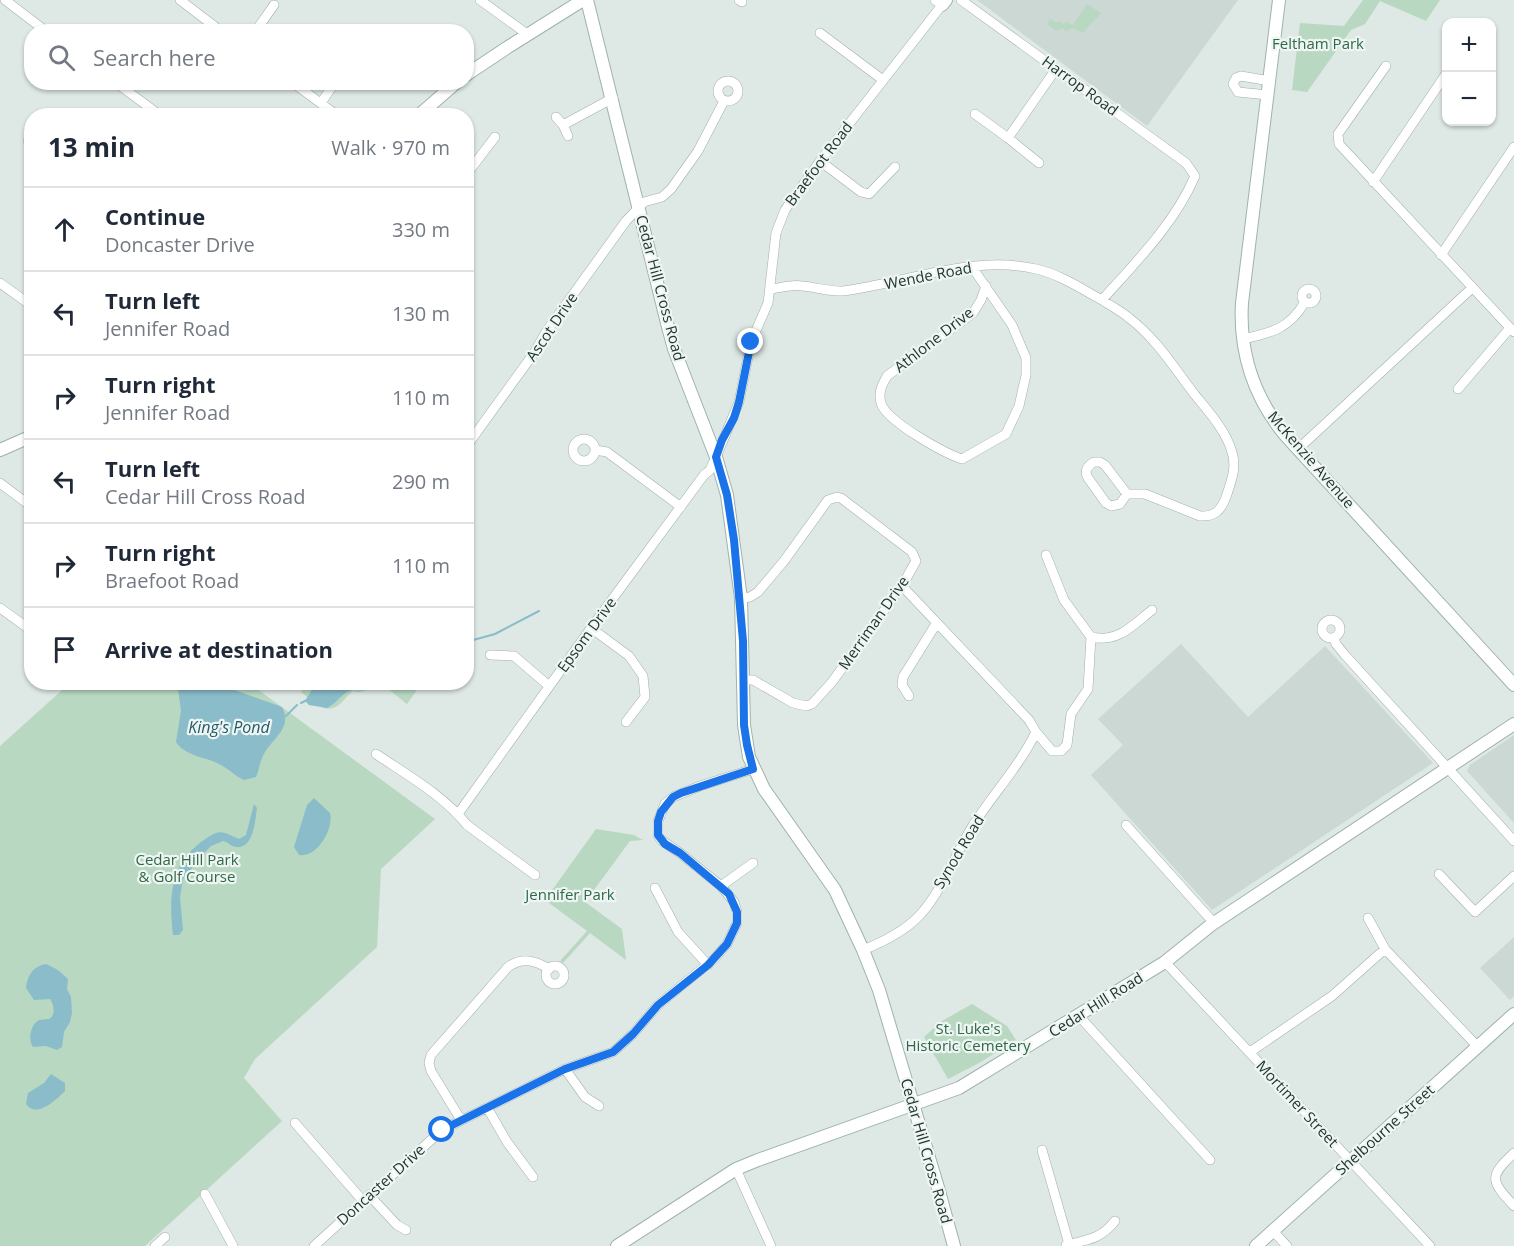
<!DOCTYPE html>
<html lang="en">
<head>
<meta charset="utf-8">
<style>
	:root { --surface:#fff; --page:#f2f2f3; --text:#1f2937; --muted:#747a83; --line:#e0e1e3 }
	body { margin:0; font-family:"Open Sans",sans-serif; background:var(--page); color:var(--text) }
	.controls { position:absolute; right:18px; top:18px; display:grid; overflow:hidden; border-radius:12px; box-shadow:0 2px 4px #0004 }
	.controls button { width:54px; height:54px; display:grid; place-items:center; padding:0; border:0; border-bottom:2px solid var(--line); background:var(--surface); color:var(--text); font:30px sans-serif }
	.stop { position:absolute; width:18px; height:18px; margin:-14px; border:4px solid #1a73e8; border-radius:50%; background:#fff }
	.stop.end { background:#1a73e8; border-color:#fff; box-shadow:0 2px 6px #0008 }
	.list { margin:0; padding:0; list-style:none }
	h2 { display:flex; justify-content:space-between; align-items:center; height:78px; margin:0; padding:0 24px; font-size:26px }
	h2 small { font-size:20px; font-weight:400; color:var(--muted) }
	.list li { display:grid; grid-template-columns:39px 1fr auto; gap:18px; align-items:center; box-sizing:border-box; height:84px; padding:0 24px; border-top:2px solid var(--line) }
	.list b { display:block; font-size:22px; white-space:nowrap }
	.list p { margin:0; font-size:20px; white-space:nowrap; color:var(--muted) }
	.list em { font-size:20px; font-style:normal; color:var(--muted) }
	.icon { flex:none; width:33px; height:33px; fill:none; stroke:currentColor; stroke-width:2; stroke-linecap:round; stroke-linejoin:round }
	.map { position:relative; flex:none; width:1514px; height:1246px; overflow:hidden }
	.search { position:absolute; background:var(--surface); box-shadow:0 2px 4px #0004; left:24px; top:24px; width:450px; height:66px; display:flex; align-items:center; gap:15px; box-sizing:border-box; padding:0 21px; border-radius:24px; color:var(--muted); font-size:22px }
	.panel { position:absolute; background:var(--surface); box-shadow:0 2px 4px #0004; left:24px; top:108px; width:450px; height:582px; border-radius:24px }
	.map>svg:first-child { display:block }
</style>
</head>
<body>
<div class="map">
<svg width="1514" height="1246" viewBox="0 0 1514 1246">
	<rect width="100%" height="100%" fill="#dee8e4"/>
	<path fill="#ccd8d3" d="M977,0h261l-91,126z
		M1181,644l67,73 77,-71 108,117 -221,147 -121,-135 32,-30 -25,-26z
		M1514,735v88l-47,-52 3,-6z
		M1514,937v59l-4,4 -30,-32z"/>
	<path fill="#b8d8c2" d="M1363,0h77l-14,21 -46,-20 -15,23 -14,6 -44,62 -15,-2 8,-67 44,3z
		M1087,4l14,9c-6,8 -11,9 -17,20l-12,-5 -6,3 -4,-3 -5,3 -10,-7 3,-5 6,4 3,-2 4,3 4,-2 6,3z
		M70,683h179l186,136 -54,50 -4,78 -122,112 -11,19 38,43 -137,125h-145v-500z
		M308,683h114l-15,21c-7,-5 -17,-15 -25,-18 -8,-2 -17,9 -29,5 -5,4 -7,7 -11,11 -15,15 -27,1 -41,-10z
		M596,829l38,6 9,5 -13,1 -45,61 37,27 4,31 -36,-27 -27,30 -3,-2 27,-30 -42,-31z
		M972,1004l35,22 9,14 -37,23 -31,16 -24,-42 18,-16z"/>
	<path fill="#8abcc9" d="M186,683h29l67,24c12,22 -13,33 -20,51 -3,7 -3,13 -6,19l-12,3c-9,-4 -16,-12 -25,-16 -13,-7 -34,-8 -43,-22l5,-31 -3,-22z
		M316,683v-1l59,1c-9,7 -19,4 -28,9 -8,5 -10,11 -20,16l-18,-3 -4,-4z
		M314,798l16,15c4,16 -13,45 -31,42l-5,-8 13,-42z
		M254,804l3,4c-2,12 -3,41 -21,39 -4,0 -8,-5 -13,-6l-12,5 -6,6 -22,27 -3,18 3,33 -4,5h-6c-4,-35 -4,-69 28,-93 19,-13 18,-12 38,-3l7,-4z
		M46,964l12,6 10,9 -1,10 4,8 1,16 -2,9 -6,10 -2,15 -5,3 -11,-4 -13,1c-5,-7 -3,-22 6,-27 1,0 8,-1 10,-1 7,-4 5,-14 1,-20l-16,1 -8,-12c1,-12 7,-22 20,-24z
		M51,1074l14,9v8c-9,9 -29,28 -39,13l2,-11 16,-10z"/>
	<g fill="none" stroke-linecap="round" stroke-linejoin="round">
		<path stroke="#8abcc9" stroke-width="2" d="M466,642l29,-8 44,-23
			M301,703l6,-3
			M286,716l11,-11"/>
		<defs>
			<path id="street" d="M5,0l42,32
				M180,0l42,32
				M480,0l47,34
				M739,0l3,2
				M255,32l19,-27
				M820,33l63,47
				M1386,66l-48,68 1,10 175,188
				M718 91a10 10 0 1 1 20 0a10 10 0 1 1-20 0Z
				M115,82l46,34
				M292,82l46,34
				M1268,95l-30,-3 -5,-8 3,-6 5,-2 29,5
				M321,103l14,-21
				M975,114l33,24 48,-69
				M556,117l7,8 5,11
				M563,125l50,-27
				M32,133l-4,8 4,6
				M1008,138l31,25
				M820,161l41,31 8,2 26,-27
				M466,175l29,-38
				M1373,182l73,-108
				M1441,255l73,-108
				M972,267l40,58 14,33v17l-7,31 -13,28 -44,25c-18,-6 -76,-38 -81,-56 -3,-11 1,-18 6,-27l86,-63 8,-13 5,-14
				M0,283l32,23
				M1302 296a7 7 0 1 1 14 0a7 7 0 1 1-14 0Z
				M771,289c10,-1 21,-5 31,-3 14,1 28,6 41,5 64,-8 129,-37 193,-22 23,5 46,20 66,31 34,-38 73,-77 93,-124l-9,-13 -225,-163
				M1102,300c9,6 19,11 27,18 27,20 46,51 66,77 14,17 31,36 37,57 5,16 -1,30 -6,45 -5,14 -12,20 -26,19l-55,-22h-18
				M1243,339c28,-6 46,-10 62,-37
				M1458,389l52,-61
				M573 450a11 11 0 1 1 22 0a11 11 0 1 1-22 0Z
				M466,447l68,-94 12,-21 80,-111 18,-19 18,-5 9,-8 27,-38 26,-50
				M1298,449l174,-161
				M595,450l12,2 74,55
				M1094,462h6l5,3 22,29 -7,10 -9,2 -5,-3 -18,-25c-4,-7 -1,-12 6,-16z
				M0,483l32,24
				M1046,555l18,45 27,37
				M902,586l127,134 7,12 16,19h9l6,-6 4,-31 17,-25 3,-52c27,6 41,-11 61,-27
				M741,598l9,-1 8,-5 26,-31 44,-61 9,-3 4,1 71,54 4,9 -14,25 -70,96 -20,22 -6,2 -13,-3 -40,-23h-9
				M0,608l32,23
				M1322 629a9 9 0 1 1 18 0a9 9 0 1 1-18 0Z
				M591,628l38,28 14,20 2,21 -19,25
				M1334,638l2,6 9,11 169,186
				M490,655l24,1 35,30
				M275,682l11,3 3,-3
				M909,696l-7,-11 1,-8 33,-53
				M376,754c31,21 67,41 91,71l68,50
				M458,814l133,-186 113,-153 6,-5 6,-13 23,-55 12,-60 17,-39 8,-70 9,-23 35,-49 122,-156 -7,-5
				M1126,825l88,98
				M1439,874l36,38 39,-36
				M721,886l32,-23
				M655,888l23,44 30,33
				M1368,918l17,31 93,98
				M863,950c20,-8 40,-18 55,-33 24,-25 36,-61 54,-90 20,-32 47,-60 64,-95
				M1165,962l265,284
				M546 975a9 9 0 1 1 18 0a9 9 0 1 1-18 0Z
				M1079,1016l131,144
				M1250,1052l82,-56 53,-47
				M565,1069l20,28 14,9
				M488,1109l19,33 26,35
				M461,1120l-30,-49 -2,-8 2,-8 77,-88c14,-10 27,-7 41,2
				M295,1123l68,78
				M1042,1150l27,94
				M1514,1153c-26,24 -23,28 0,53
				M736,1169l35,77
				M205,1194l28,52
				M369,1195l28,30 9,5
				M1273,1231l14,15
				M1066,1245c21,-5 35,-6 49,-24
				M155,1246l10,-9
				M314,1246l128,-116 123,-61 48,-17 20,-18 25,-29 56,-46 13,-15 10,-21v-11l-3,-10 -13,-16 -41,-33 -19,-13 -3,-5v-14l7,-17 8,-7 27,-11 53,-17"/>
			<path id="secondary" d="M587,0l81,327 6,22 42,108 11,38 14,103 3,127 5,32 15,32 71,101 28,60 16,40 60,201 15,55
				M1279,0l-37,303c-3,49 12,95 44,133l228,249
				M942,5l4,-5
				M466,75l42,-28 75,-47
				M418,116l39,-34
				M0,450l32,-14
				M617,1246l119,-77 22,-9 201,-72 206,-126 46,-37 303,-201
				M1256,1246l258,-232"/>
		</defs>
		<use href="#street" stroke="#a2afab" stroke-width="10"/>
		<use href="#secondary" stroke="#9eb3ac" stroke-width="14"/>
		<use href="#street" stroke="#fff" stroke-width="9"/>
		<use href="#secondary" stroke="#fff" stroke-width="12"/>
	</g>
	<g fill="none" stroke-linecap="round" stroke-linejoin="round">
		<path stroke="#1a73e8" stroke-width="8" d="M442,1130l123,-61 48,-17 20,-18 25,-29 50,-40 19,-21 10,-21v-11l-8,-18 -49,-41 -15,-9 -7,-9v-14l3,-9 12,-15 8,-4 72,-24 -6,-24 -3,-20 -1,-84 -9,-101 -7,-45 -11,-38 6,-17 12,-22 5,-16 12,-60"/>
	</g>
	<g text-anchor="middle" stroke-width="4.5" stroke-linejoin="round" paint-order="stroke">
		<g font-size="15" fill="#2f6948" stroke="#eef5f2">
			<text x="1318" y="49">Feltham Park</text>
			<text x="187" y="865">Cedar Hill Park<tspan x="187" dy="17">&amp; Golf Course</tspan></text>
			<text x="570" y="900">Jennifer Park</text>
			<text x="968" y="1034">St. Luke's<tspan x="968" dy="17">Historic Cemetery</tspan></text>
		</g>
		<g font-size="15" fill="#213631" stroke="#eef5f2">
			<text transform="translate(1080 86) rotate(36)" y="5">Harrop Road</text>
			<text transform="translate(819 164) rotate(-53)" y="5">Braefoot Road</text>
			<text transform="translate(928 276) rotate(-11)" y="5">Wende Road</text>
			<text transform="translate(660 288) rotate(75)" y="5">Cedar Hill Cross Road</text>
			<text transform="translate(552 327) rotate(-56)" y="5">Ascot Drive</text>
			<text transform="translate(934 340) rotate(-38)" y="5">Athlone Drive</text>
			<text transform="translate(1311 460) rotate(49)" y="5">McKenzie Avenue</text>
			<text transform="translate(874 623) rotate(-55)" y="5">Merriman Drive</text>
			<text transform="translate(587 635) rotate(-54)" y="5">Epsom Drive</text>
			<text transform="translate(959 852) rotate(-59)" y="5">Synod Road</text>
			<text transform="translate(1096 1005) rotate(-32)" y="5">Cedar Hill Road</text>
			<text transform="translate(1297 1104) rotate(47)" y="5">Mortimer Street</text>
			<text transform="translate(1385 1130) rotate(-42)" y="5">Shelbourne Street</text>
			<text transform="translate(926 1151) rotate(74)" y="5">Cedar Hill Cross Road</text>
			<text transform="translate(381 1185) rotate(-42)" y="5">Doncaster Drive</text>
		</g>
		<g font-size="16" font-style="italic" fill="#215b6b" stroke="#eef5f2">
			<text x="229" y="733">King's Pond</text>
		</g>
	</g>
</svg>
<div class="controls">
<button>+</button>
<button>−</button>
</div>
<div class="stop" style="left:442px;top:1130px"></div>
<div class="stop end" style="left:751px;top:342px"></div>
<div class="search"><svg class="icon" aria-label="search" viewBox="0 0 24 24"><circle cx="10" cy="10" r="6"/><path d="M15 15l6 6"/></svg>Search here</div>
<section class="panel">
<h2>13 min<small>Walk · 970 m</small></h2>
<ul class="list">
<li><svg class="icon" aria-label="ahead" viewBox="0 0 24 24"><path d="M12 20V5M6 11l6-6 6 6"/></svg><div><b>Continue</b><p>Doncaster Drive</p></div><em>330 m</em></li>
<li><svg class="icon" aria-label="left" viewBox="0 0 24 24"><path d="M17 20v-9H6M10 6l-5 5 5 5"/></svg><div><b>Turn left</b><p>Jennifer Road</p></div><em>130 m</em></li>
<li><svg class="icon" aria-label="right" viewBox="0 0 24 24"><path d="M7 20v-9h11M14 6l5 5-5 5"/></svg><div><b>Turn right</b><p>Jennifer Road</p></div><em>110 m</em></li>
<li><svg class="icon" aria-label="left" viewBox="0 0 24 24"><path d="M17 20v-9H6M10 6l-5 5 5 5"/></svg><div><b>Turn left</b><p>Cedar Hill Cross Road</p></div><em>290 m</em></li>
<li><svg class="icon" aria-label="right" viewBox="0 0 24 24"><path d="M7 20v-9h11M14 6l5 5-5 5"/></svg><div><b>Turn right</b><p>Braefoot Road</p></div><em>110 m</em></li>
<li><svg class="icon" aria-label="arrive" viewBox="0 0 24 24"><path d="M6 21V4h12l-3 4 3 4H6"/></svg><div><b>Arrive at destination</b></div></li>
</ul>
</section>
</div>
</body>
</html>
